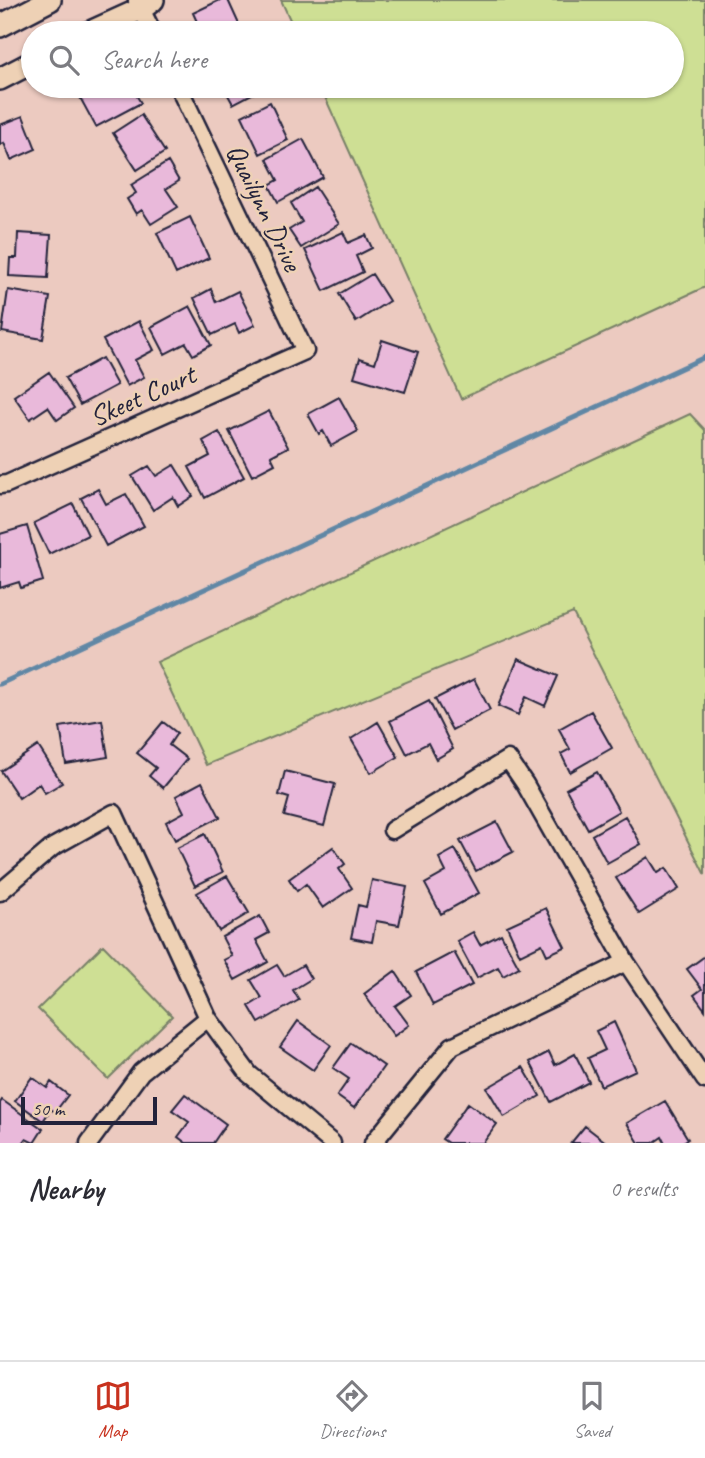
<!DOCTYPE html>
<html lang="en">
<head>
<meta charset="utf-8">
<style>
	:root { --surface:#fff; --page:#f7f7f7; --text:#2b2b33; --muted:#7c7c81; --line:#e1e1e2; --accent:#c8321e }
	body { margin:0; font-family:Caveat,sans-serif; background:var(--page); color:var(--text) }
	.scale { position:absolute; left:21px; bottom:18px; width:136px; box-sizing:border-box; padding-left:7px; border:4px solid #22223b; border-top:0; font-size:19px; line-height:24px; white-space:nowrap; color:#22223b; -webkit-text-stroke:5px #eed1b5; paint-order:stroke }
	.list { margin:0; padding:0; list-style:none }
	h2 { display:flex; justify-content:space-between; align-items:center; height:91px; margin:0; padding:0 28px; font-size:30px }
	h2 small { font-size:23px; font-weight:400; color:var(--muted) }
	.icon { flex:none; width:38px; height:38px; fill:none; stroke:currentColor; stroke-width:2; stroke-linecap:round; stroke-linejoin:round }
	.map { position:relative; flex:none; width:705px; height:1143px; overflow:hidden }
	.search { position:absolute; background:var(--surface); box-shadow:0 2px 5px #0004; left:21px; right:21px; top:21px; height:77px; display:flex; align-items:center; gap:18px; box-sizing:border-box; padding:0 24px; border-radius:38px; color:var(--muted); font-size:26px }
	.sheet { height:217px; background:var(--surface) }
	nav { display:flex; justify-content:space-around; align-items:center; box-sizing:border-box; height:98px; border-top:2px solid var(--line); background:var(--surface); font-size:19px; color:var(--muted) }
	nav a { display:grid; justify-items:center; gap:4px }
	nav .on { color:var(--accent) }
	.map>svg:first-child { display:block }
</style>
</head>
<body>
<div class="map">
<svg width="705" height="1143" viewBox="0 0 705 1143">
	<rect width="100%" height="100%" fill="#eccac0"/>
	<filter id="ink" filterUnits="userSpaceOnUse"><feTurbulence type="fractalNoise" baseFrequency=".0143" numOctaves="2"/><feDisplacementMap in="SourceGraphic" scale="14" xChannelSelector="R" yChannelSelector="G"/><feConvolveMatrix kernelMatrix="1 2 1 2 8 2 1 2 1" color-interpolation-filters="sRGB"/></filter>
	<g filter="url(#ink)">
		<path fill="#cedf94" stroke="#788068" stroke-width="2" d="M281,0h424v287l-244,112 -141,-313h352v-53h-376z
			M690,414l15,16v445l-132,-262 -367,152 -49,-103z
			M103,945l69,71 -64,63 -70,-70z"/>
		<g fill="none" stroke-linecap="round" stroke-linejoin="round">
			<path stroke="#6187a5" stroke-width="5" d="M0,684l705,-327"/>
		</g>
		<path fill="#e9b9da" stroke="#22223b" stroke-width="2" d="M220,0h8l15,33h-41l-9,-20z
			M89,86h21l5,9 16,-9 10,17 -45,24 -19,-35z
			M223,86h44l-34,18z
			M270,102l18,38 -28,14 -18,-38z
			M141,115l24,37 -28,18 -24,-37z
			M23,116l13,33 -25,11 -7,-17 -4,2v-20z
			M303,139l20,38 -45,25 -9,-17 9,-5 -11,-21z
			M168,162l11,19 -13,8 12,18 -27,17 -9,-14 -6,4 -9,-15 9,-6 -5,-8z
			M315,187l24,37 -38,24 -12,-18 13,-8 -11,-19z
			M190,217l19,41 -33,16 -19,-41z
			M343,232l5,11 18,-8 6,13 -16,8 7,16 -39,19 -19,-41z
			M18,233l33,2 -3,43 -39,-2 1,-18h7z
			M372,274l17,27 -33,21 -17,-28z
			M211,289l5,13 22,-11 17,34 -16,8 -4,-9 -23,11 -18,-37z
			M8,290l42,7 -7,42 -41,-7z
			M190,306l21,39 -18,10 -7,-12 -21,11 -14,-27z
			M139,321l15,29 -19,10 9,17 -17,9 -24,-46z
			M382,340l36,12 -13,40 -51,-15 6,-19 15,5z
			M102,358l15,27 -37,20 -15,-27z
			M49,372l25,36 -17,12 -9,-13 -18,12 -16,-23z
			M339,397l19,34 -27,15 -8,-15 -4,3 -11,-20z
			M269,411l19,36 -17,9 4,8 -23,12 -23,-45z
			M219,432l25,45 -39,21 -16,-31 21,-11 -7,-15z
			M174,465l19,31 -15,10 -5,-9 -20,13 -21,-34 17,-10 7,10z
			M98,489l8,15 20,-10 18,32 -38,20 -25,-48z
			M73,504l15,31 -39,19 -15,-31z
			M27,526l16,55 -22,7 -2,-6 -19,6v-54z
			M518,659l40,17 -13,30 -19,-9 -8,18 -20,-9z
			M474,679l16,31 -38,20 -17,-31z
			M429,701l24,48 -17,10 -8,-16 -21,11 -17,-33z
			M591,711l21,37 -42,24 -9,-18 9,-5 -11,-20z
			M102,720l6,37 -42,7 -6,-37z
			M163,722l14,11 -8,12 18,14 -24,29 -14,-12 7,-8 -19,-15z
			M378,722l20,35 -27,16 -20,-34z
			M38,746l24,37 -17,10 -6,-9 -20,14 -18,-27z
			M285,771l50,13 -11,42 -40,-10 5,-18 -10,-3z
			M597,772l22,39 -31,18 -22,-40z
			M202,782l18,35 -45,23 -9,-18 18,-10 -8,-16z
			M625,816l16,28 -34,19 -15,-28z
			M497,822l16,30 -37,19 -16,-30z
			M205,834l18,38 -28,14 -18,-38z
			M333,847l12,17 -6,5 13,19 -29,20 -17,-24 -9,7 -8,-12z
			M455,849l24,44 -38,21 -16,-30 21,-12 -7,-14z
			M648,857l10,16 8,-5 13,21 -40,25 -23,-36z
			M227,876l22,37 -30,18 -22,-38z
			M372,880l35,7 -8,38 -23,-4 -4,21 -21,-4 7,-33 8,2z
			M546,908l19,39 -18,8 -5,-11 -22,11 -13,-29z
			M260,916l9,17 -13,7 12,22 -33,18 -11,-20 8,-4 -10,-19z
			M473,932l7,13 21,-11 18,33 -16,9 -5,-9 -21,11 -20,-37z
			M454,952l18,33 -39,20 -17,-33z
			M705,956v54l-11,-15 8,-6 -15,-20z
			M277,965l7,11 19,-11 8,14 -18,11 6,10 -40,23 -10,-17 13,-8 -11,-18z
			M395,971l16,24 -16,11 14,19 -15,11 -30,-42z
			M298,1021l33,24 -18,25 -33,-23z
			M614,1022l22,48 -35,16 -13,-28 17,-8 -9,-19z
			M351,1043l33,23 -30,42 -17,-12 12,-17 -16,-11z
			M549,1052l6,13 20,-11 14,28 -38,20 -21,-40z
			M523,1067l17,29 -36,21 -17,-29z
			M32,1077l15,11 4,-6 17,13 -13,17 -4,-3 -8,12 -28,-20z
			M185,1094l41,30 -13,19h-27l-8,-6 11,-15 -17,-12z
			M2,1100l41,29 -9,14 -8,-4 -3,4h-23v-40z
			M665,1101l23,38 -7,4h-16l-3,-6 -9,6h-14l-12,-20z
			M468,1103l29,21 -14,19h-35l-6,-4z
			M585,1126l22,17h-36z"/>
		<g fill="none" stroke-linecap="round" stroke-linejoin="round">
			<defs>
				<path id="street" d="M137,1l16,32
					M0,485l7,-1 298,-133 -127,-265
					M392,830l116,-71 17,25 101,178 79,118
					M0,892l53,-45 61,-34 94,205 41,56 83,69
					M89,1143l52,-71 67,-54
					M373,1143l79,-97 174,-84"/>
				<path id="secondary" d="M0,26l50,-26
					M88,33l53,-24 12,-9
					M0,79l33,-17"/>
			</defs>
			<use href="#street" stroke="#22223b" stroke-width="21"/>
			<use href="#secondary" stroke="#22223b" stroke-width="26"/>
			<use href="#street" stroke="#eed1b5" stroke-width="16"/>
			<use href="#secondary" stroke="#eed1b5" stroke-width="21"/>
		</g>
	</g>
	<g text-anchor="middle" stroke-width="5" stroke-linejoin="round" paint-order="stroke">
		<g font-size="28" fill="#22223b" stroke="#eed1b5">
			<text transform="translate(265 207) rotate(64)" y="10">Quailynn Drive</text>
			<text transform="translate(142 395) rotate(-24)" y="10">Skeet Court</text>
		</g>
	</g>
</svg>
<div class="scale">50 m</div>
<div class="search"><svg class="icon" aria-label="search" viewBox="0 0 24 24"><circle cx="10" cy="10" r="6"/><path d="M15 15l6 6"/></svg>Search here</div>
</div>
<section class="sheet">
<h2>Nearby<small>0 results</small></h2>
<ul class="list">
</ul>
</section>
<nav>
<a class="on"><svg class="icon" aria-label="map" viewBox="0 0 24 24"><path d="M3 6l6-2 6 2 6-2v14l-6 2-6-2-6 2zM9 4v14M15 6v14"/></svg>Map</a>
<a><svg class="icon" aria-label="directions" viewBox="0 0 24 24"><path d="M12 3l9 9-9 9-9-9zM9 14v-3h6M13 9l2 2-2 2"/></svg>Directions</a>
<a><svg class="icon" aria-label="saved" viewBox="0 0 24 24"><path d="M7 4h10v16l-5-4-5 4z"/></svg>Saved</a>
</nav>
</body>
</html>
